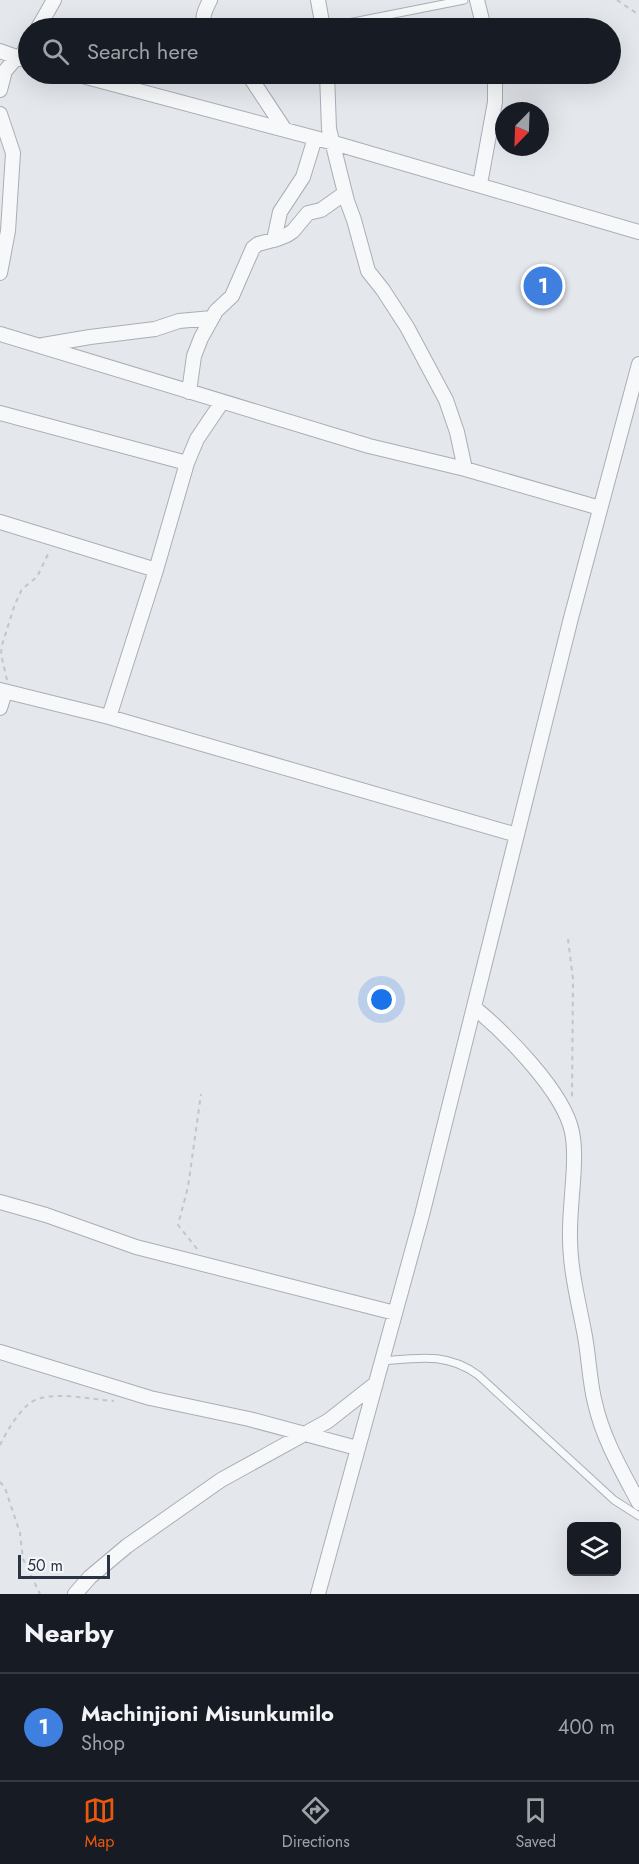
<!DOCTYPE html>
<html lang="en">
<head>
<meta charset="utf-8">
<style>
	:root { --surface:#171b24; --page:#242831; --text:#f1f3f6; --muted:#9ea1a6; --line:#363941; --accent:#ea580c }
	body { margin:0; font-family:Jost,sans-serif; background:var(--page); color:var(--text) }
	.controls { position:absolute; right:18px; bottom:18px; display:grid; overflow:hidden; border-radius:9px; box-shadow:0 6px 24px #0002 }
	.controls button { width:54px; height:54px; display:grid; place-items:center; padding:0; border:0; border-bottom:2px solid var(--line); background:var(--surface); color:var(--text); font:30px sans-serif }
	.compass { position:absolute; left:495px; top:102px; width:54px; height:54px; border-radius:50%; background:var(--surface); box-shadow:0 6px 24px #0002; rotate:203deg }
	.scale { position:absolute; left:18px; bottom:15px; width:92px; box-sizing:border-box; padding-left:6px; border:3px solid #2b3445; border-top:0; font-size:16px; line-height:21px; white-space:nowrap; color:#2b3445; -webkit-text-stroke:4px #f4f6f9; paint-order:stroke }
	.you { position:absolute; left:382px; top:1000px; width:21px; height:21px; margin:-15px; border:4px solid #fff; border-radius:50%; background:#1a73e8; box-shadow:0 0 0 9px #1a73e833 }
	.badge { display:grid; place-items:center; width:39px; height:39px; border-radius:50%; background:var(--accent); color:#fff; font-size:20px; font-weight:700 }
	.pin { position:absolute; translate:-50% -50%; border:3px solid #fff; box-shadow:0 2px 6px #0006 }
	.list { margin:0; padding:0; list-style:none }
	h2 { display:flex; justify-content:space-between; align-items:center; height:78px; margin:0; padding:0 24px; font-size:26px }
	h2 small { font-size:20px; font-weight:400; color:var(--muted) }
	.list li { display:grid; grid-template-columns:39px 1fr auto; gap:18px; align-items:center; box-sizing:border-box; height:108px; padding:0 24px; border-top:2px solid var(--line) }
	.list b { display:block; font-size:22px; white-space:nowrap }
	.list p { margin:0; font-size:20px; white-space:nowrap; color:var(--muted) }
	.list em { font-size:20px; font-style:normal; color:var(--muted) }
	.icon { flex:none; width:33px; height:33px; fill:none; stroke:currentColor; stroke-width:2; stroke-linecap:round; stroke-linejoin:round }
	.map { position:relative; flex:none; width:639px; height:1594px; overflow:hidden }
	.search { position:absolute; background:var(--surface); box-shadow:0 6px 24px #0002; left:18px; right:18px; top:18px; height:66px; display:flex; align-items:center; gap:15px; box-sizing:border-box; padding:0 21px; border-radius:33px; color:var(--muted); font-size:22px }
	.sheet { height:186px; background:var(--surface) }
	nav { display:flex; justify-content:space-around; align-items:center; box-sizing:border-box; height:84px; border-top:2px solid var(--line); background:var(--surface); font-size:16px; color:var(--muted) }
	nav a { display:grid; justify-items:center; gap:3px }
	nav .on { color:var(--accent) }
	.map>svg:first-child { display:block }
</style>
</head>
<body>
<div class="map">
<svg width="639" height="1594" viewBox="0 0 639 1594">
	<rect width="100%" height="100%" fill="#e4e7ec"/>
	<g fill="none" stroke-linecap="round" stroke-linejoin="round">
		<defs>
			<path id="lane" d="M323,28l141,-28
				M382,1361c36,-3 65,-9 96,14l136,125 25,16"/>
			<path id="street" d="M318,0l5,28
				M477,0l7,28
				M38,28l16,-28
				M209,28c-10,-9 -4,-17 1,-28
				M0,51l28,10
				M20,59l8,-15
				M75,74l259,69 305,89
				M248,74l37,56
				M327,74l2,55 18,72 7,19 14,51 15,19 24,37 39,73 11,32 8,37
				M0,90l5,-19 12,-14
				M0,114l13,39 -5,78 -8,42
				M480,184l15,-82v-28
				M274,240l6,-28 23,-35 12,-39
				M0,334l369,112 96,23 135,39
				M43,345l47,-8 65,-8 24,-8 33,-3
				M189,392l5,-36 7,-18 15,-27 16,-15 21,-48 5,-4 19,-5 10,-4 6,-4 15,-18 13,-3 24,-17
				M0,413l187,50
				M0,522l156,48
				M0,690l109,27 408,118
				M0,708l5,-16
				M109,717l47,-147 31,-107 10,-24 25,-37
				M475,1008c31,26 89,84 97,124 6,29 -3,74 -2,105 0,32 8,63 14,94 5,24 5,49 11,72 8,36 27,68 44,100
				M0,1202l46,13 90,32 259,66
				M0,1352l150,46 99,21 108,29
				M75,1594l15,-17 37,-31 94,-66 107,-59 47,-37
				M318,1594l104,-379 149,-597 68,-254"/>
		</defs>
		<use href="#lane" stroke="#a9aeb7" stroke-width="9"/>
		<use href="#street" stroke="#a9aeb7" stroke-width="16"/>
		<path stroke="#c2c5cb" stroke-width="2" stroke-dasharray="4.5 4.5" stroke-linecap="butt" d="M617,0l22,15
			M7,680l-6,-26 1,-9 13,-41 7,-15 15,-12 13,-27
			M568,939l5,40 -1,120
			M197,1249l-19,-24 10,-38 13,-93
			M0,1445c7,-14 18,-33 30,-42 19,-14 63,-3 84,-2
			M0,1482l5,6 15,45 3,26 17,35"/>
		<use href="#lane" stroke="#f7f8fa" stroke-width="7"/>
		<use href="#street" stroke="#f7f8fa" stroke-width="14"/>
	</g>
</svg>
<div class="controls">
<button><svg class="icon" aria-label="layers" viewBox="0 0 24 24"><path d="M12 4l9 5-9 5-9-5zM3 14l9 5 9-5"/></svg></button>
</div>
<svg class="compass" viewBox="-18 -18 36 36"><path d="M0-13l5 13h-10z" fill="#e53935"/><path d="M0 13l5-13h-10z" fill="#9ea1a6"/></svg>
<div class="scale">50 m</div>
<div class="you"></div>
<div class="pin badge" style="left:543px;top:286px;background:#3f7fe0">1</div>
<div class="search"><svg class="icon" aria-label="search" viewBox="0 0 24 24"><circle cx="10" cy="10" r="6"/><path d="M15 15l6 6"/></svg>Search here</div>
</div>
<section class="sheet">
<h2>Nearby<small></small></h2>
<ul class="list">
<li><span class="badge" style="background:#3f7fe0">1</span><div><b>Machinjioni Misunkumilo</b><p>Shop</p></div><em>400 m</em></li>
</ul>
</section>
<nav>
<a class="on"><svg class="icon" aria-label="map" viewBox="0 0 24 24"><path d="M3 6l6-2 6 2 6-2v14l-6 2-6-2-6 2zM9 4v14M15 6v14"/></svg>Map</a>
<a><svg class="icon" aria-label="directions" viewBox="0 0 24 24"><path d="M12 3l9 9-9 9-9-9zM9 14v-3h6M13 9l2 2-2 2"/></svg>Directions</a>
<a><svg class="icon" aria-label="saved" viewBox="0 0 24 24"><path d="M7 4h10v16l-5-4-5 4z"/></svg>Saved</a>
</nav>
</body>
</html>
